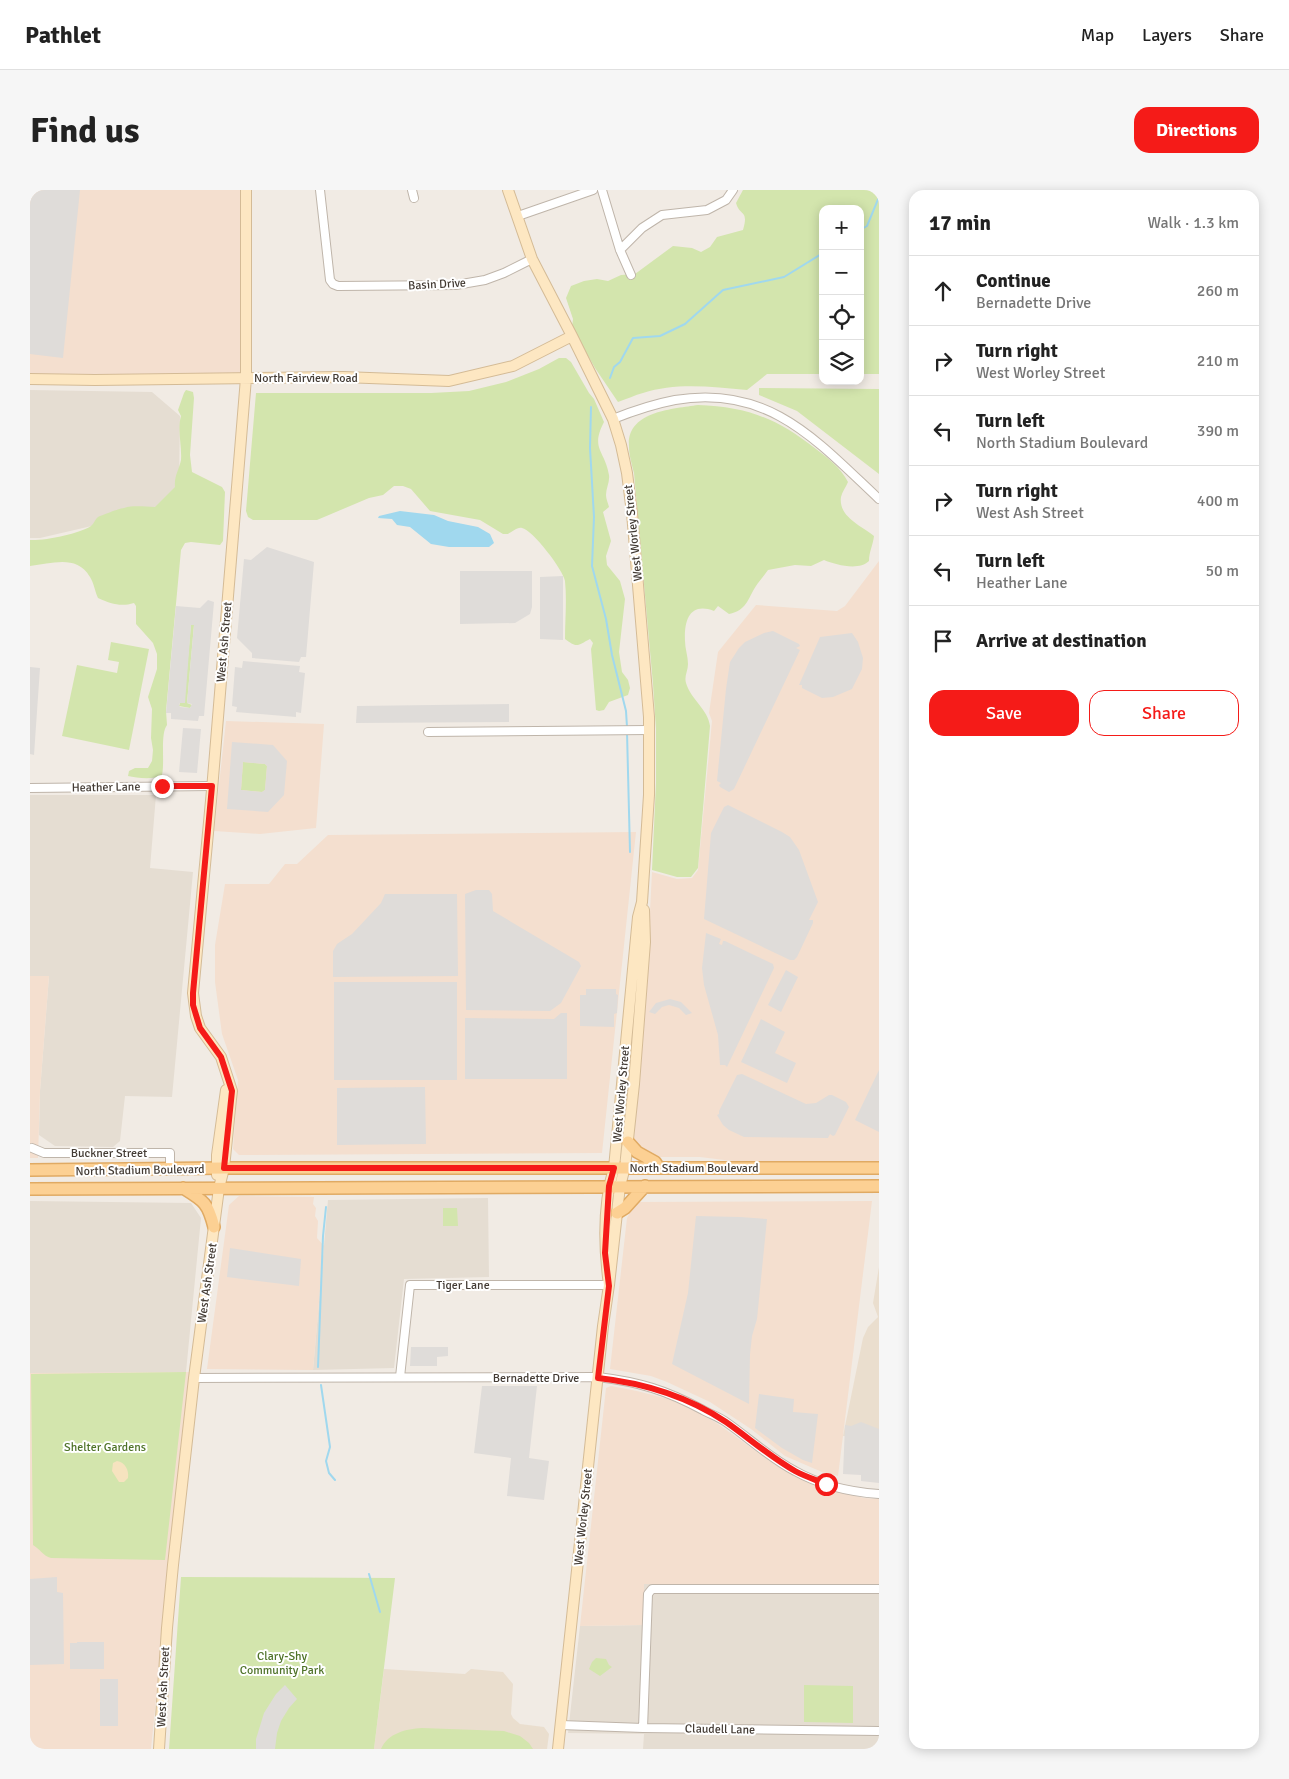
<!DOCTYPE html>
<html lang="en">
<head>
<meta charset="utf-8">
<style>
	:root { --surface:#fff; --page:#f6f6f6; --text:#222; --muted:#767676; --line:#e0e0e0; --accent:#f51b18 }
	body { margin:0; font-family:Signika,sans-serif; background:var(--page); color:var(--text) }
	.controls { position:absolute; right:15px; top:15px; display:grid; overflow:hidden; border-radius:10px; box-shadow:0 2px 12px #0003 }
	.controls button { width:45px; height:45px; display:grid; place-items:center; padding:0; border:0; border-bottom:1px solid var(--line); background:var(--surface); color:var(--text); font:25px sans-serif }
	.stop { position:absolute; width:15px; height:15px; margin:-11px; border:4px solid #f51b18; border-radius:50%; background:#fff }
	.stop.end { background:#f51b18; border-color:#fff; box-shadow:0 1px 5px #0008 }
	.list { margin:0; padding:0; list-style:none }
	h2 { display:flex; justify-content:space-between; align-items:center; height:65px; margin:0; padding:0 20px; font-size:21px }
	h2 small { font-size:16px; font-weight:400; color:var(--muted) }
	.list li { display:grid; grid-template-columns:32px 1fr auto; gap:15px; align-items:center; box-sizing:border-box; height:70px; padding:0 20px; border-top:1px solid var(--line) }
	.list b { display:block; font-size:19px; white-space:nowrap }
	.list p { margin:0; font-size:16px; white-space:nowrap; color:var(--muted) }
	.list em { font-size:16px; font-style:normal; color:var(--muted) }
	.actions { display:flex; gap:10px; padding:15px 20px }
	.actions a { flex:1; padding:11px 0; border:1px solid var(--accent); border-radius:15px; text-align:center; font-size:18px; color:var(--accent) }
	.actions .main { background:var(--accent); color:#fff }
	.icon { flex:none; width:28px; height:28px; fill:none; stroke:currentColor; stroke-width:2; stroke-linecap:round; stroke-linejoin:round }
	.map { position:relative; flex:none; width:849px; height:1559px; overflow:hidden; border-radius:15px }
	header { display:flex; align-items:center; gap:30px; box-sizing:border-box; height:70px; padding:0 25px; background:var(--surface); border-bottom:1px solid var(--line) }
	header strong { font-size:24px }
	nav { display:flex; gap:28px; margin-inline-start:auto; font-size:18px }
	.intro { display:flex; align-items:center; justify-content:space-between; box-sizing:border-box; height:120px; padding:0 30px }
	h1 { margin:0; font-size:35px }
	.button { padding:12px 22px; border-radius:15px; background:var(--accent); color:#fff; font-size:18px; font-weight:700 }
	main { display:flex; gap:30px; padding:0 30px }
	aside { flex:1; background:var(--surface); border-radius:15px; box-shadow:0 2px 12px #0003 }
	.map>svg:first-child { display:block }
</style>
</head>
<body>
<header>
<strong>Pathlet</strong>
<nav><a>Map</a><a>Layers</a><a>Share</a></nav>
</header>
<div class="intro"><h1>Find us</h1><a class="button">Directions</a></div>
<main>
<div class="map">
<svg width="849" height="1559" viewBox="0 0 849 1559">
	<rect width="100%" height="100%" fill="#f1ebe4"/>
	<path fill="#e5ddd2" d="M0,200l122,2 28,24 -1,70 -27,26 -112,26h-10z
		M0,605h126l-6,73 43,4 -21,225 -47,-1 -5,45 -7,6 -58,-1 -16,-11 1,-44 9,-115h-19z
		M458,1008l1,79 -85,2 -10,89 -81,2 15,-170z
		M0,1011l161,2 10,15 -15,154 -156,2z
		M614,1394l235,1v164h-236l1,-15 -76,-1 12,-107 64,-1z"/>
	<path fill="#f4dfcf" d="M0,0h216v188l-216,-4z
		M849,371v600h-147l-32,-4h-45l-19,-11 -2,-8 13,-168 5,-98 25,7 15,-1 6,-8 14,-149 -3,-8 9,-61 38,-47 81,6 8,-5z
		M196,531l98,3 -8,104 -56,6 -46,-3z
		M606,642l-34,321 -363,2 -6,-6 5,-69 -16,-46 -7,-52v-37l10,-61h44l16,-20h12l31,-29z
		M0,786h19l-9,115 -2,67h-8z
		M209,1006l75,1 -1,7 3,4 -1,8 3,5 -1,17 7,8 -11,124 -106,-1 22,-164z
		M842,1011l-34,275 -16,-4 -37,-16 -34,-27 -41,-27 -43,-20 -16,-6 -41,-7 17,-151 9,-16z
		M159,1182l-38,377h-121v-376z
		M581,1196l26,5 35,9 26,12 20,12 53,38 25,15 35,13 33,8 15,1v86l-235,-1v41l-64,1 26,-238z"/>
	<path fill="#eadece" d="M849,1077v170l-36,-1 20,-98 5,-11 10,-10 -5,-14z
		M354,1479l81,5 6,-5 32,3 10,12 -2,30 2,4 7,6 24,3 5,7 -2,15h-173z"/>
	<path fill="#d3e5ad" d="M713,0h136v184h-19v-165h-37v165h-56l-20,16c-34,-3 -71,-8 -104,3 -8,2 -16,6 -25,9l-23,-34 -23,-41 1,-8 -7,-21 5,-12 13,-5 13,-2 11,2 13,-6 14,-1 38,-28 19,2 9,4 9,-5 7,-10 26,-7c6,-21 -3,-13 -7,-27z
		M529,168h7l5,4 18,31 5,6 10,23c-14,27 1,28 5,53 1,7 -3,13 -3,20 0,4 2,8 3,12l-6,5 8,29 -5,15 1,9 13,16 5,18 -6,53 3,20 6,8 2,8 -2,7 -19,7 -5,8 -5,1 -3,-1 -5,-61 2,-6 -3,-4c-12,6 -12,10 -25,0 0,-19 2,-39 0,-58 -1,-10 -33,-52 -43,-53 -5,-1 -10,4 -14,6h-5l-23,-14 -50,-9 -19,-22 -8,-3h-9l-11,9 -14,3 -52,22h-64l-5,-3 -2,-6 10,-118h175l38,-2 37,-9 33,-13z
		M729,198l120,1v85l-82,-63 -38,-16z
		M156,200l7,2 1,6 -4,57 2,17 30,15 3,5 -2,49 -3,4 -29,-3 -6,1 -4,7 -15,161 1,14c-7,9 -2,37 -5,50 -8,5 -25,3 -34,1l1,-5 6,-3h13l4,-7 1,-11 -2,-12 1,-29 -4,-12 9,-28v-15l-4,-11 -17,-19v-18l-2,-3c-13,4 -23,1 -36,-5 -3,-6 -4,-15 -8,-21 -14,-23 -38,-13 -60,-11v-26c14,1 49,-6 61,-14 3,-2 4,-7 7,-9 2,-1 22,-9 26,-9 10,-3 21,-1 31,-1l20,-20c-1,-11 4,-17 6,-27 1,-15 -4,-30 0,-44l-3,-6 6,-17z
		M668,215c50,2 78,13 118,44 12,9 25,19 32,33 -2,5 -6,10 -7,15 -3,20 21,29 33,39 -1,9 -5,16 -5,25 -10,10 -33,4 -45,-1l-13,6 -16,-1 -27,5c-4,6 -9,11 -12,16 -9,14 -9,24 -27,28l-11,-8 -4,5c-24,-9 -30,9 -29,30 0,8 3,15 3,23 0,7 -4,12 -2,19 5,17 22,26 24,43l-12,142 -7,9h-14l-25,-7 4,-87v-54l-3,-45 -19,-211c-2,-8 -5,-18 -5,-26 -3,-36 44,-38 69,-42z
		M161,434l3,1 -7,78 5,2 -2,3 -11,-2 1,-3h4z
		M81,452l38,7 -20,101 -67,-14 15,-71 40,8 2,-11 -11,-2z
		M213,572l22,2 2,2 -2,24 -3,2 -21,-2z
		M413,1018h14l1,18h-15z
		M156,1182l-21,188 -114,-2c-8,-2 -11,-9 -18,-13l-2,-171z
		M151,1387l214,1 -21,171h-205z
		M566,1468l10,1 3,6 3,2 -12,9 -11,-7 3,-7z
		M774,1495l49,1v37l-49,-1z
		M392,1538l82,3 16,5 9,7 4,6h-152c7,-16 25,-20 41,-21z"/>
	<path fill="#f6e3bf" d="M87,1271c8,1 12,9 11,17l-4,4h-5l-7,-11 1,-8z"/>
	<path fill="#dfdcd9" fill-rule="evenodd" d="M0,0h50l-17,168 -33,-4z
		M237,357l47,15 -8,95h-5l-2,5 -47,-4v-5l-15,-15 7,-79 7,1z
		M430,381h72v36l-2,7 -15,9 -55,1z
		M533,386v64l-23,-1v-62z
		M178,410l6,2 -10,114h-5l-1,5 -27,-2v-6h-5l10,-107 24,2zM161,435h3l-7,78 5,1 -2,4 -10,-1 -1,-2 1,-2h5z
		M743,441l26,13 1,2 -4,2 4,2 -66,139 -5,3 -9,-5 -1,-2 2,-2 -4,-2 9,-92 4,-27 9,-14 6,-6 19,-9z
		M822,443l6,9 5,16 -1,11 -10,20 -19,8 -11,1 -20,-10v-3h-3l21,-48z
		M213,471l57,5 -1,6 6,1 -4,40 -5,-1v5l-60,-5 1,-5 -5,-1 3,-39 7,1z
		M0,477l10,1 -6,87 -4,-1z
		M479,514v18l-153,1 1,-17z
		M153,538l18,1 -4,44 -18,-1z
		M202,552l41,3 14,16 -3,34 -16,17 -41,-3zM213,572l22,2 2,2 -2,24 -3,2 -21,-2z
		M698,615l54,27 8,5 9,13 19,52 -9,18h4v3l-16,34 -3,3h-4l-86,-41 7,-86 13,-26z
		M446,700h13l3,4 1,17 86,51 2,4 -20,37 -11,8 -84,-1 -1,-116z
		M355,704h72l1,82 -125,1v-26l4,-7 15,-10 29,-31z
		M676,743l15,6 -2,5 3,1 1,-4h2l48,23 1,4 -47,99 -2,-2h-5l-2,-30 -14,-50 -2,-17z
		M756,780l12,7 -17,35 -13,-7z
		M304,792h123v98h-123z
		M556,799h30v5l2,1 -1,18 -3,1v13l-34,-1v-31h6z
		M640,809l11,3 11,11 -6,2 -7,-7 -10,-3 -7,2 -7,7 -6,-2 7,-9z
		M531,823h6v66h-102v-61l89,1z
		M731,829l24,13 -10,21 21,10 -9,20 -46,-21z
		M849,880v62l-24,-12z
		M712,884l64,30 10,-1 13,-8h3l14,7 3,5 -14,28 -2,1 -3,-2 -2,4 -84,-1 -15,-7 -6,-5 -6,-10 2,-1v-3l18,-36z
		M395,897l1,57 -89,1v-57z
		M666,1026l44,1 27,2 -10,100 -5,17 -2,18 -1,50 -77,-40 16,-71z
		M200,1058l71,11 -2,27 -72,-9z
		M381,1157h37v9l-11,1v9h-27z
		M452,1196h55l-8,72 20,3 -5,39 -37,-4 4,-38 -37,-5z
		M729,1204l35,5 -1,13 25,2 -6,49 -9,-3 -21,-12 -27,-20z
		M831,1232l18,7v54l-18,-2v-6l-18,-1 2,-49 6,1z
		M27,1387v15l6,1 1,71 -34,1v-86z
		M47,1452h27v27h-34v-26h7z
		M70,1489h18v47h-18z
		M255,1495l12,14 -8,9 -8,13 -4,12 -2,16h-19v-10l8,-26 12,-19z"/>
	<path fill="#a0d8ee" d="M370,321l34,4 14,6 30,6 12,7 4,9 -5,4h-40l-18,-3 -21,-17 -13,-2 -5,-6 -14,-1 1,-2z"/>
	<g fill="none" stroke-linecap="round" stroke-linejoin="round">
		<path stroke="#a0d8ee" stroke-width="2" d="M830,40l7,-4 12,-29
			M580,188l4,-11 6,-5 13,-24 27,-2 25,-12 38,-34 61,-13 39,-24
			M561,217l-1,41 4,69 -2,49 14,53 6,36 14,56 1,16
			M597,542l3,120
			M288,1177l5,-131 3,-29
			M291,1195l9,62 -4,14 3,12 6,7
			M339,1384l11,38"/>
		<defs>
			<path id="street" d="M290,0l10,90 3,4 5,2 118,-1 29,-5 19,-7 28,-14
				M382,0l2,8
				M572,0l18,60 11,25
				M488,26l75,-26
				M590,60l22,-22 20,-13 45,-5 19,-10 7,-10
				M583,229c20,-8 41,-15 62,-19 94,-16 142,41 204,99
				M398,542l221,-2
				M0,598l182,-2
				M2,958l12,5h126v16
				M370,1187l10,-92h199
				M164,1188l404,-1c41,5 68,13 105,33 7,4 16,7 23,12 23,16 44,36 69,49 25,14 55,21 84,23
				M531,1535l82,3 236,3
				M613,1538l5,-134 4,-5h227"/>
			<path id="secondary" d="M478,0l24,69 40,77 41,83 8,26 6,28 5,40 17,204v78l-7,107 -4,15 -24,251c-11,36 -10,80 -5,117
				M0,189l65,1 248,-3 106,4 64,-15 59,-30
				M187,985v-20l9,-65
				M129,1559l8,-121 6,-63 21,-187 25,-190 5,-20 7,-69 1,-8 -11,-34 -21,-29 -4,-12 -3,-23 19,-203 34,-412v-188
				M528,1559l45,-423 6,-41 11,-99 5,-19 9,-83 11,-142 -1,-32"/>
			<path id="primary" d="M598,952l9,10 18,10 4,6
				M0,980l194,-2h655
				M153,998c21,13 25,15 31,39
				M0,999l849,-3
				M587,1023l8,-5 20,-22"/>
		</defs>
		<use href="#street" stroke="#bfb5aa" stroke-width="10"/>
		<use href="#secondary" stroke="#d4bb96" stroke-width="12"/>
		<use href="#primary" stroke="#e0aa63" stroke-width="14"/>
		<use href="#street" stroke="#fff" stroke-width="8"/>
		<use href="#secondary" stroke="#fde7c2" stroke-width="10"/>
		<use href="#primary" stroke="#fcd093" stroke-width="11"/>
	</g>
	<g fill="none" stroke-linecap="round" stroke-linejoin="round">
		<path stroke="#f51b18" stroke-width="6" d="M132,596h50l-19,207v12l7,23 21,29 11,34 -8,77h390l-5,18 -4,67 4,33 -11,92c46,5 89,18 128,44 23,16 44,35 69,49 9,5 21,9 31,13"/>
	</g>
	<g text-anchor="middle" stroke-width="4" stroke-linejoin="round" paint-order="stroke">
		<g font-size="12" fill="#433b34" stroke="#fff">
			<text transform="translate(407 94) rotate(-3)" y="4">Basin Drive</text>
			<text x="276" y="192">North Fairview Road</text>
			<text transform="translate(603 343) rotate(-96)" y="4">West Worley Street</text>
			<text transform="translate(194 452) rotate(-85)" y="4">West Ash Street</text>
			<text transform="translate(76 597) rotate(-1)" y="4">Heather Lane</text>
			<text transform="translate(591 904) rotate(-85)" y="4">West Worley Street</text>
			<text x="79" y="967">Buckner Street</text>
			<text x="664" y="982">North Stadium Boulevard</text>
			<text transform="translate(110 980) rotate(-1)" y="4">North Stadium Boulevard</text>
			<text transform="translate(177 1093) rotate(-82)" y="4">West Ash Street</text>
			<text x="433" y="1099">Tiger Lane</text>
			<text x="506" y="1192">Bernadette Drive</text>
			<text transform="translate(553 1327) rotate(-84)" y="4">West Worley Street</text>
			<text transform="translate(133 1497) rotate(-87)" y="4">West Ash Street</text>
			<text transform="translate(690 1539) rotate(1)" y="4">Claudell Lane</text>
		</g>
		<g font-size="12" fill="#4f7329" stroke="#fff">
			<text x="75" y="1261">Shelter Gardens</text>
			<text x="252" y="1470">Clary-Shy<tspan x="252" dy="14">Community Park</tspan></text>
		</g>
	</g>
</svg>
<div class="controls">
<button>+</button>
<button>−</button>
<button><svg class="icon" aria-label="locate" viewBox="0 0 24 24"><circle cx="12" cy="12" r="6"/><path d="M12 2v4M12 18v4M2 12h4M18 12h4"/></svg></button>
<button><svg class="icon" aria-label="layers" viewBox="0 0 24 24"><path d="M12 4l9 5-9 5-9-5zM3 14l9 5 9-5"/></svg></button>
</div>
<div class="stop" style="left:796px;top:1294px"></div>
<div class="stop end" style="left:132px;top:596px"></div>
</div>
<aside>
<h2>17 min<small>Walk · 1.3 km</small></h2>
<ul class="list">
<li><svg class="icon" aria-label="ahead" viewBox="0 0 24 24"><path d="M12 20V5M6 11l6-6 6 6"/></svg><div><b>Continue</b><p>Bernadette Drive</p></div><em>260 m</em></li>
<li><svg class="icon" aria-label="right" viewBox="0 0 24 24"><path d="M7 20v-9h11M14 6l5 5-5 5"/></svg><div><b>Turn right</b><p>West Worley Street</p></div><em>210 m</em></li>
<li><svg class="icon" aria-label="left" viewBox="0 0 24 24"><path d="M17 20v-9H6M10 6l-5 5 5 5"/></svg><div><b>Turn left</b><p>North Stadium Boulevard</p></div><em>390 m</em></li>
<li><svg class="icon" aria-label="right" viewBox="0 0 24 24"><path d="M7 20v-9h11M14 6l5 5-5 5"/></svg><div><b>Turn right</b><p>West Ash Street</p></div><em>400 m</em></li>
<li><svg class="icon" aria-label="left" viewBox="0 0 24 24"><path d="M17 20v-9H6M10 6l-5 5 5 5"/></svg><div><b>Turn left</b><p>Heather Lane</p></div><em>50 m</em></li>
<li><svg class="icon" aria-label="arrive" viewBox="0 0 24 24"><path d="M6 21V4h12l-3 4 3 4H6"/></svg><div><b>Arrive at destination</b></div></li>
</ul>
<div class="actions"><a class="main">Save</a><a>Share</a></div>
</aside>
</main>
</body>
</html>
